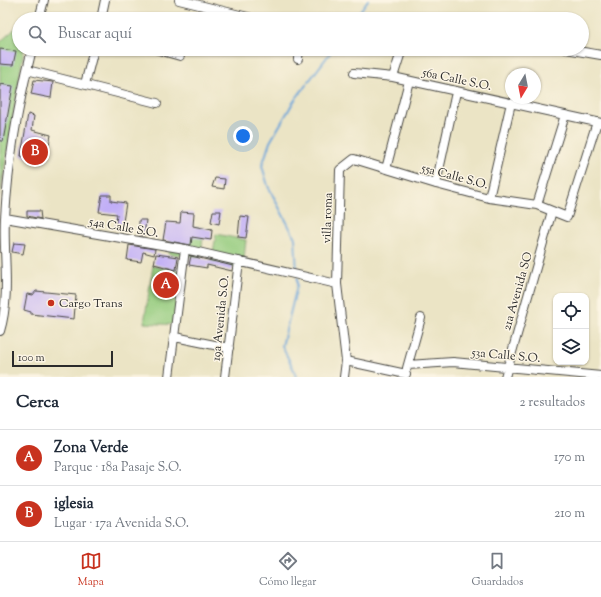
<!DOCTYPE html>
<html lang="es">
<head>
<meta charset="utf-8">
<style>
	:root { --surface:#fff; --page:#f6f6f7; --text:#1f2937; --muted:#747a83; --line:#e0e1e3; --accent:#c8321e }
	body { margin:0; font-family:"Sorts Mill Goudy",serif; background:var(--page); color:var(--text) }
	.controls { position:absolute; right:12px; bottom:12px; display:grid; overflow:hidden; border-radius:8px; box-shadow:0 1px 3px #0004 }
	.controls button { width:36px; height:36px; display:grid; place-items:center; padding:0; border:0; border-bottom:1px solid var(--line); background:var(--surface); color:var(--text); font:20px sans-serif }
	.compass { position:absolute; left:505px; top:68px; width:36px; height:36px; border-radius:50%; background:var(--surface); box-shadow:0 1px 3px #0004; rotate:190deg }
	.scale { position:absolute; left:12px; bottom:10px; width:101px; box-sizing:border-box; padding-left:4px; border:2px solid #2b2b2b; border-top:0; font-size:11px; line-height:14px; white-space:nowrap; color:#2b2b2b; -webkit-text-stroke:3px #fcf5e5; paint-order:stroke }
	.you { position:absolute; left:243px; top:136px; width:14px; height:14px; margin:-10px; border:3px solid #fff; border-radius:50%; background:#1a73e8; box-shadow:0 0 0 6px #1a73e833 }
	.badge { display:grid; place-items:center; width:26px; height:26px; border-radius:50%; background:var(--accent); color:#fff; font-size:13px; font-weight:700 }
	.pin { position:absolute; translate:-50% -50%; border:2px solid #fff; box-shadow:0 1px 4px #0006 }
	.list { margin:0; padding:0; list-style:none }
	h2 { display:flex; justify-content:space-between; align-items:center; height:52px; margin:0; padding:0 16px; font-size:17px }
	h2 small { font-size:13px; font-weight:400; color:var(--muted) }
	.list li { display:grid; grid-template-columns:26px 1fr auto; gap:12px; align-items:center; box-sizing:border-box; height:56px; padding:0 16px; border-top:1px solid var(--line) }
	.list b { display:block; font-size:15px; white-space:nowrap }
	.list p { margin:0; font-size:13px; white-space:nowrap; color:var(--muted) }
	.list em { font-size:13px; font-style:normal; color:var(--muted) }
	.icon { flex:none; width:22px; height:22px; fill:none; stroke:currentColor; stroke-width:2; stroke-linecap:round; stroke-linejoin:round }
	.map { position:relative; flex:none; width:601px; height:377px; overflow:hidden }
	.search { position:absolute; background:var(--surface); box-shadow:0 1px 3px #0004; left:12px; right:12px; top:12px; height:44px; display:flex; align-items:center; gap:10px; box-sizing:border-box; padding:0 14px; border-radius:22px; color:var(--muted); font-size:15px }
	.sheet { height:164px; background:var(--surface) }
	nav { display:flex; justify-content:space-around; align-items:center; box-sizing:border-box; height:56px; border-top:1px solid var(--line); background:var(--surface); font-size:11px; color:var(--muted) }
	nav a { display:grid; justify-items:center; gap:2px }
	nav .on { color:var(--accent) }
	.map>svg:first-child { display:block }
</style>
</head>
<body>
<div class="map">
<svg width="601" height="377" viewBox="0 0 601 377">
	<rect width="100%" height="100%" fill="#fcf5e5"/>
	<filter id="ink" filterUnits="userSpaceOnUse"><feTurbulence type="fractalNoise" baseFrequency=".025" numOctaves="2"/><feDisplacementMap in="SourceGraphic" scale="8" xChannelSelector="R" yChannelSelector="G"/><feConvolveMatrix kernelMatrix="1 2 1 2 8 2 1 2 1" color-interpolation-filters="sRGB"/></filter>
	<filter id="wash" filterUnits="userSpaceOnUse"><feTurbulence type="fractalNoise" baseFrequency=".012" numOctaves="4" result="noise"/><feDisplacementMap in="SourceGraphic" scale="16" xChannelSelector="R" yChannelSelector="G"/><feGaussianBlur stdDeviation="0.9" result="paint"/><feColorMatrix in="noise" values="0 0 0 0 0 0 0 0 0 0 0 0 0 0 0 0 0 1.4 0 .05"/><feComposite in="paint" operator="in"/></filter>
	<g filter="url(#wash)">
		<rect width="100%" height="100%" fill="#ebe4c5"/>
		<path fill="#95cc7f" stroke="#607c55" d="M19,25v24h5l-24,146v-153z
			M174,223l30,5 -3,29 -32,-3z
			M216,234l30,6 -3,28 -32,-2z
			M153,266l30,6 -7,53 -32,-2z"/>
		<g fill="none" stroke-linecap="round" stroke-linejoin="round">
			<path stroke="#67a4d9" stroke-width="2" d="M354,19l14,-19
				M297,273l-2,-35 -27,-52 -6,-20 8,-24 24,-41 39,-52
				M296,377l-3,-9 -11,-22 15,-60v-8"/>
		</g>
		<g id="blocks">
			<path fill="#c0adf7" d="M0,49l16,2 -3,14 -13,-1z
				M34,80l19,2 -2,16 -20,-4z
				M0,84l13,2 -10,55h-3z
				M28,114l6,2 -2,14 19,5 -5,25 -25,-4z
				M215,178l10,1 -1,10 -12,-2z
				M102,195h9v6l15,2 -4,25 -7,-1 2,-13 -18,-2z
				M27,211h13l1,8 -14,-3z
				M213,211h8l-2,13 -8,-2z
				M181,212l13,1 -1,13 19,4 -1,10 -19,-3 -1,8 -28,-5 3,-18 14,1z
				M240,216l9,1 -3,21 -8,-1z
				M139,220h7l-2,16 -5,-1z
				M14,243l11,1 -2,10 -11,-2z
				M129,245l26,4 -1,6 -11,-3 -2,10 -14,-2z
				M156,254l22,3 -2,13 -22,-6z
				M191,256l42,10 -1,5 -25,-6v3l-18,-3z
				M36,291l40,4 -2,24 -43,-5v-2l-7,-2 3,-16 6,1z"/>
		</g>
	</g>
	<g filter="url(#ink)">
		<use href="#blocks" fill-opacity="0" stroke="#484742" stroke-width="1"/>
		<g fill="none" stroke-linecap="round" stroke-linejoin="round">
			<defs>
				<path id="minor" d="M179,0l77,19
					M39,19l5,-19
					M101,19l4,-19
					M155,49l25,7
					M566,49l35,6
					M298,59l1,-10
					M27,70l130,33
					M354,73l39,4 208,46
					M393,77l9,-28
					M85,84l9,-35
					M386,169l23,-88
					M436,184l20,-92
					M489,198l22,-95
					M537,205l28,-90
					M5,218l180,31 152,35
					M0,331c11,-36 3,-77 5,-113 3,-57 13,-113 27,-169
					M175,337l54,11
					M346,361l-9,-77 3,-114 14,-11 82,25 53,14 48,7 30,12 30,-95
					M408,365l45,-3 148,14
					M407,368l14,-50
					M169,377l16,-128
					M225,377l14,-116
					M344,377l2,-16 60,13
					M505,377l47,-166"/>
			</defs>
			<use href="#minor" stroke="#484742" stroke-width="10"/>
			<use href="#minor" stroke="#fff" stroke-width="8"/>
		</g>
	</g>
	<circle fill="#c8321e" stroke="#fcf5e5" stroke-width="1.5" cx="51" cy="303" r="4"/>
	<g text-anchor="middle" stroke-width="3" stroke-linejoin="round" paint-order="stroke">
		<g font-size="12" fill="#2b2b2b" stroke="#fcf5e5">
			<text transform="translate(457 79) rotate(12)" y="4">56a Calle S.O.</text>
			<text transform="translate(455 176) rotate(15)" y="4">55a Calle S.O.</text>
			<text transform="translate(327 218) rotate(-88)" y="4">villa roma</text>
			<text transform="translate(124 227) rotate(10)" y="4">54a Calle S.O.</text>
			<text transform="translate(517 291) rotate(-74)" y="4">21a Avenida SO</text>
			<text transform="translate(220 318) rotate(-84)" y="4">19a Avenida S.O.</text>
			<text transform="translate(506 355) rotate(5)" y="4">53a Calle S.O.</text>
		</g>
		<g font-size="12" fill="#2b2b2b" stroke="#fcf5e5" text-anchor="start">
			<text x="59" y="307">Cargo Trans</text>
		</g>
	</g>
</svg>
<div class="controls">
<button><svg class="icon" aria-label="locate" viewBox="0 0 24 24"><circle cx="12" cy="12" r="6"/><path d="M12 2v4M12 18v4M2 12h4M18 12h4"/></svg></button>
<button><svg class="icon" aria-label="layers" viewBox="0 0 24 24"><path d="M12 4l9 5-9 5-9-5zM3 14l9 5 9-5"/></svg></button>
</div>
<svg class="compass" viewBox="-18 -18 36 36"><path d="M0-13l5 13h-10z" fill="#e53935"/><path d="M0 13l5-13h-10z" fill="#747a83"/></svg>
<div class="scale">100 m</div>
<div class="you"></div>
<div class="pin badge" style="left:166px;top:285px">A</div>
<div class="pin badge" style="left:35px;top:152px">B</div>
<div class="search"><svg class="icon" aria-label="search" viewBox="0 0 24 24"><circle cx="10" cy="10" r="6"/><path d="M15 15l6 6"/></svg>Buscar aquí</div>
</div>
<section class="sheet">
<h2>Cerca<small>2 resultados</small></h2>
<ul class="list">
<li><span class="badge">A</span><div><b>Zona Verde</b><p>Parque · 18a Pasaje S.O.</p></div><em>170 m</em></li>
<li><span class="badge">B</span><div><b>iglesia</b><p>Lugar · 17a Avenida S.O.</p></div><em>210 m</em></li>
</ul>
</section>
<nav>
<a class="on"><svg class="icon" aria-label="map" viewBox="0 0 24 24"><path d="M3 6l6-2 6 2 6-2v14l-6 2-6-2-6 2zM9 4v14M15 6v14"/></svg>Mapa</a>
<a><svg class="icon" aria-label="directions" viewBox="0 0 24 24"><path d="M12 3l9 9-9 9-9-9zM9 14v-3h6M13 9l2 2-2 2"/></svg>Cómo llegar</a>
<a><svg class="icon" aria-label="saved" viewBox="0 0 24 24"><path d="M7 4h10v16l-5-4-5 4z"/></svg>Guardados</a>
</nav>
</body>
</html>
